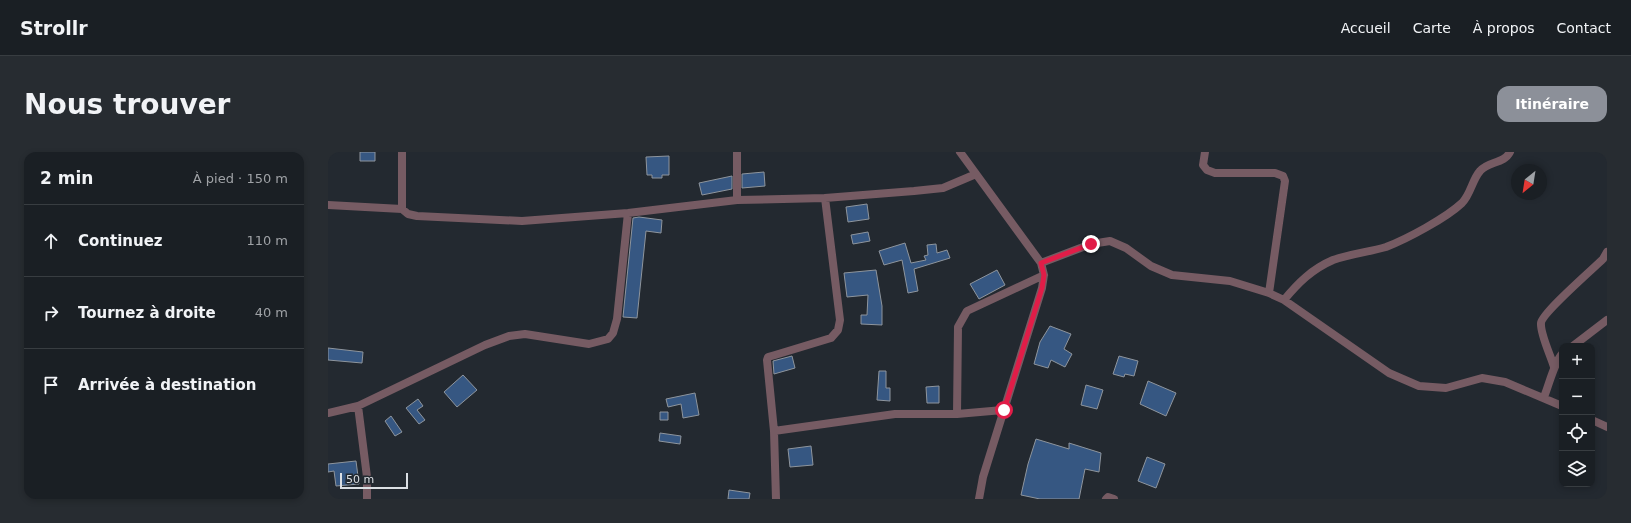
<!DOCTYPE html>
<html lang="fr">
<head>
<meta charset="utf-8">
<style>
	:root { --surface:#1a1f24; --page:#272c31; --text:#f1f3f6; --muted:#9fa2a6; --line:#383d41; --accent:#8c9099 }
	body { margin:0; font-family:"DejaVu Sans",sans-serif; background:var(--page); color:var(--text) }
	.controls { position:absolute; right:12px; bottom:12px; display:grid; overflow:hidden; border-radius:8px; box-shadow:0 2px 6px #0003 }
	.controls button { width:36px; height:36px; display:grid; place-items:center; padding:0; border:0; border-bottom:1px solid var(--line); background:var(--surface); color:var(--text); font:20px sans-serif }
	.compass { position:absolute; left:1183px; top:12px; width:36px; height:36px; border-radius:50%; background:var(--surface); box-shadow:0 2px 6px #0003; rotate:210deg }
	.scale { position:absolute; left:12px; bottom:10px; width:68px; box-sizing:border-box; padding-left:4px; border:2px solid #dbdfe4; border-top:0; font-size:11px; line-height:14px; white-space:nowrap; color:#dbdfe4; -webkit-text-stroke:3px #232930; paint-order:stroke }
	.stop { position:absolute; width:12px; height:12px; margin:-9px; border:3px solid #e11d48; border-radius:50%; background:#fff }
	.stop.end { background:#e11d48; border-color:#fff; box-shadow:0 1px 4px #0008 }
	.list { margin:0; padding:0; list-style:none }
	h2 { display:flex; justify-content:space-between; align-items:center; height:52px; margin:0; padding:0 16px; font-size:17px }
	h2 small { font-size:13px; font-weight:400; color:var(--muted) }
	.list li { display:grid; grid-template-columns:26px 1fr auto; gap:12px; align-items:center; box-sizing:border-box; height:72px; padding:0 16px; border-top:1px solid var(--line) }
	.list b { display:block; font-size:15px; white-space:nowrap }
	.list em { font-size:13px; font-style:normal; color:var(--muted) }
	.icon { flex:none; width:22px; height:22px; fill:none; stroke:currentColor; stroke-width:2; stroke-linecap:round; stroke-linejoin:round }
	.map { position:relative; flex:none; width:1279px; height:347px; overflow:hidden; border-radius:12px }
	header { display:flex; align-items:center; gap:24px; box-sizing:border-box; height:56px; padding:0 20px; background:var(--surface); border-bottom:1px solid var(--line) }
	header strong { font-size:19px }
	nav { display:flex; gap:22px; margin-inline-start:auto; font-size:14px }
	.intro { display:flex; align-items:center; justify-content:space-between; box-sizing:border-box; height:96px; padding:0 24px }
	h1 { margin:0; font-size:28px }
	.button { padding:10px 18px; border-radius:12px; background:var(--accent); color:#fff; font-size:14px; font-weight:700 }
	main { display:flex; gap:24px; padding:0 24px }
	aside { flex:1; background:var(--surface); border-radius:12px; box-shadow:0 2px 6px #0003 }
	.map>svg:first-child { display:block }
</style>
</head>
<body>
<header>
<strong>Strollr</strong>
<nav><a>Accueil</a><a>Carte</a><a>À propos</a><a>Contact</a></nav>
</header>
<div class="intro"><h1>Nous trouver</h1><a class="button">Itinéraire</a></div>
<main>
<aside>
<h2>2 min<small>À pied · 150 m</small></h2>
<ul class="list">
<li><svg class="icon" aria-label="ahead" viewBox="0 0 24 24"><path d="M12 20V5M6 11l6-6 6 6"/></svg><div><b>Continuez</b></div><em>110 m</em></li>
<li><svg class="icon" aria-label="right" viewBox="0 0 24 24"><path d="M7 20v-9h11M14 6l5 5-5 5"/></svg><div><b>Tournez à droite</b></div><em>40 m</em></li>
<li><svg class="icon" aria-label="arrive" viewBox="0 0 24 24"><path d="M6 21V4h12l-3 4 3 4H6"/></svg><div><b>Arrivée à destination</b></div></li>
</ul>
</aside>
<div class="map">
<svg width="1279" height="347" viewBox="0 0 1279 347">
	<rect width="100%" height="100%" fill="#232930"/>
	<path fill="#365782" stroke="#8e959d" d="M32,0h15v9h-15z
		M341,4v19h-7v3h-10v-3h-5l-1,-18z
		M436,20l1,14 -23,2v-14z
		M404,24v13l-30,6 -3,-12z
		M539,52l2,15 -21,3 -2,-15z
		M311,65l23,3 -1,13 -15,-2 -9,87 -14,-1 10,-99z
		M540,80l2,9 -17,3 -2,-9z
		M577,91l6,20 15,-3 -2,-4 4,-1 -1,-10 9,-1 1,9 10,-3 3,8 -36,11 4,22 -10,2 -6,-33 -18,5 -5,-14z
		M548,118l6,36v19l-21,-1v-9h6l1,-20 -21,2 -3,-24z
		M669,118l8,15 -26,14 -9,-15z
		M722,174l21,8 -7,15 8,5 -7,13 -14,-7 -3,8 -14,-4 6,-22z
		M0,196l35,4 -1,11 -34,-3z
		M464,204l3,12 -21,6 -1,-13z
		M791,204l19,5 -4,15 -9,-2 -1,3 -11,-3z
		M551,219h7v17h4v13l-13,-1z
		M135,223l14,15 -20,17 -13,-15z
		M820,229l28,12 -10,23 -26,-12z
		M758,233l17,5 -6,19 -16,-4z
		M611,234v17h-12l-1,-16z
		M367,241l4,22 -16,3 -2,-14 -13,3 -2,-8z
		M90,247l5,7 -6,4 8,10 -6,4 -13,-16z
		M332,260h8v8h-8z
		M63,264l11,16 -7,4 -10,-15z
		M332,281l21,3 -1,8 -21,-3z
		M708,287l33,10v-6l32,10 -2,19 -14,-3 -6,30h-39l-19,-4 7,-31z
		M483,294l2,19 -23,2 -2,-18z
		M819,305l18,7 -9,24 -18,-7z
		M28,309l3,23 -23,2 -2,-15 -6,1v-8z
		M401,338l21,3 -1,6h-21z"/>
	<g fill="none" stroke-linecap="round" stroke-linejoin="round">
		<path stroke="#765b63" stroke-width="8" d="M409,0v48
			M632,0l81,111 3,12 -2,13 -59,189 -4,22
			M877,0l-2,13 4,5 8,3h60l8,3 2,5 -16,112
			M0,53l74,4 6,5 9,2 105,5 106,-8 109,-13 88,-2 89,-7 29,-3 33,-14
			M74,57v-57
			M713,111l50,-19 19,-3 16,7 25,18 21,9 58,6 39,12 15,7 105,73 30,13 27,2 36,-10 23,4 57,24
			M956,148c14,-17 28,-31 49,-40 17,-6 36,-8 53,-13 21,-8 60,-29 76,-44 9,-9 10,-23 18,-32 8,-10 24,-7 30,-19
			M1245,194l34,-26
			M1226,215c-3,-11 -14,-33 -13,-44 1,-10 52,-54 62,-64l4,-7
			M1216,245c5,-12 10,-34 18,-43
			M30,254l9,71v22
			M0,261l30,-7 127,-61 24,-9 16,-2 64,10 19,-5 5,-6 4,-14 11,-106
			M629,262l1,-87 9,-16 77,-36
			M1264,268l15,7
			M446,279l121,-17h62l46,-4
			M448,347l-2,-68 -7,-71 1,-3 7,-2 56,-17 7,-8 2,-10 -15,-122
			M778,347l2,-2 6,2"/>
	</g>
	<g fill="none" stroke-linecap="round" stroke-linejoin="round">
		<path stroke="#e11d48" stroke-width="5" d="M676,258l38,-122 2,-13 -3,-12 50,-19"/>
	</g>
</svg>
<div class="controls">
<button>+</button>
<button>−</button>
<button><svg class="icon" aria-label="locate" viewBox="0 0 24 24"><circle cx="12" cy="12" r="6"/><path d="M12 2v4M12 18v4M2 12h4M18 12h4"/></svg></button>
<button><svg class="icon" aria-label="layers" viewBox="0 0 24 24"><path d="M12 4l9 5-9 5-9-5zM3 14l9 5 9-5"/></svg></button>
</div>
<svg class="compass" viewBox="-18 -18 36 36"><path d="M0-13l5 13h-10z" fill="#e53935"/><path d="M0 13l5-13h-10z" fill="#9fa2a6"/></svg>
<div class="scale">50 m</div>
<div class="stop" style="left:676px;top:258px"></div>
<div class="stop end" style="left:763px;top:92px"></div>
</div>
</main>
</body>
</html>
